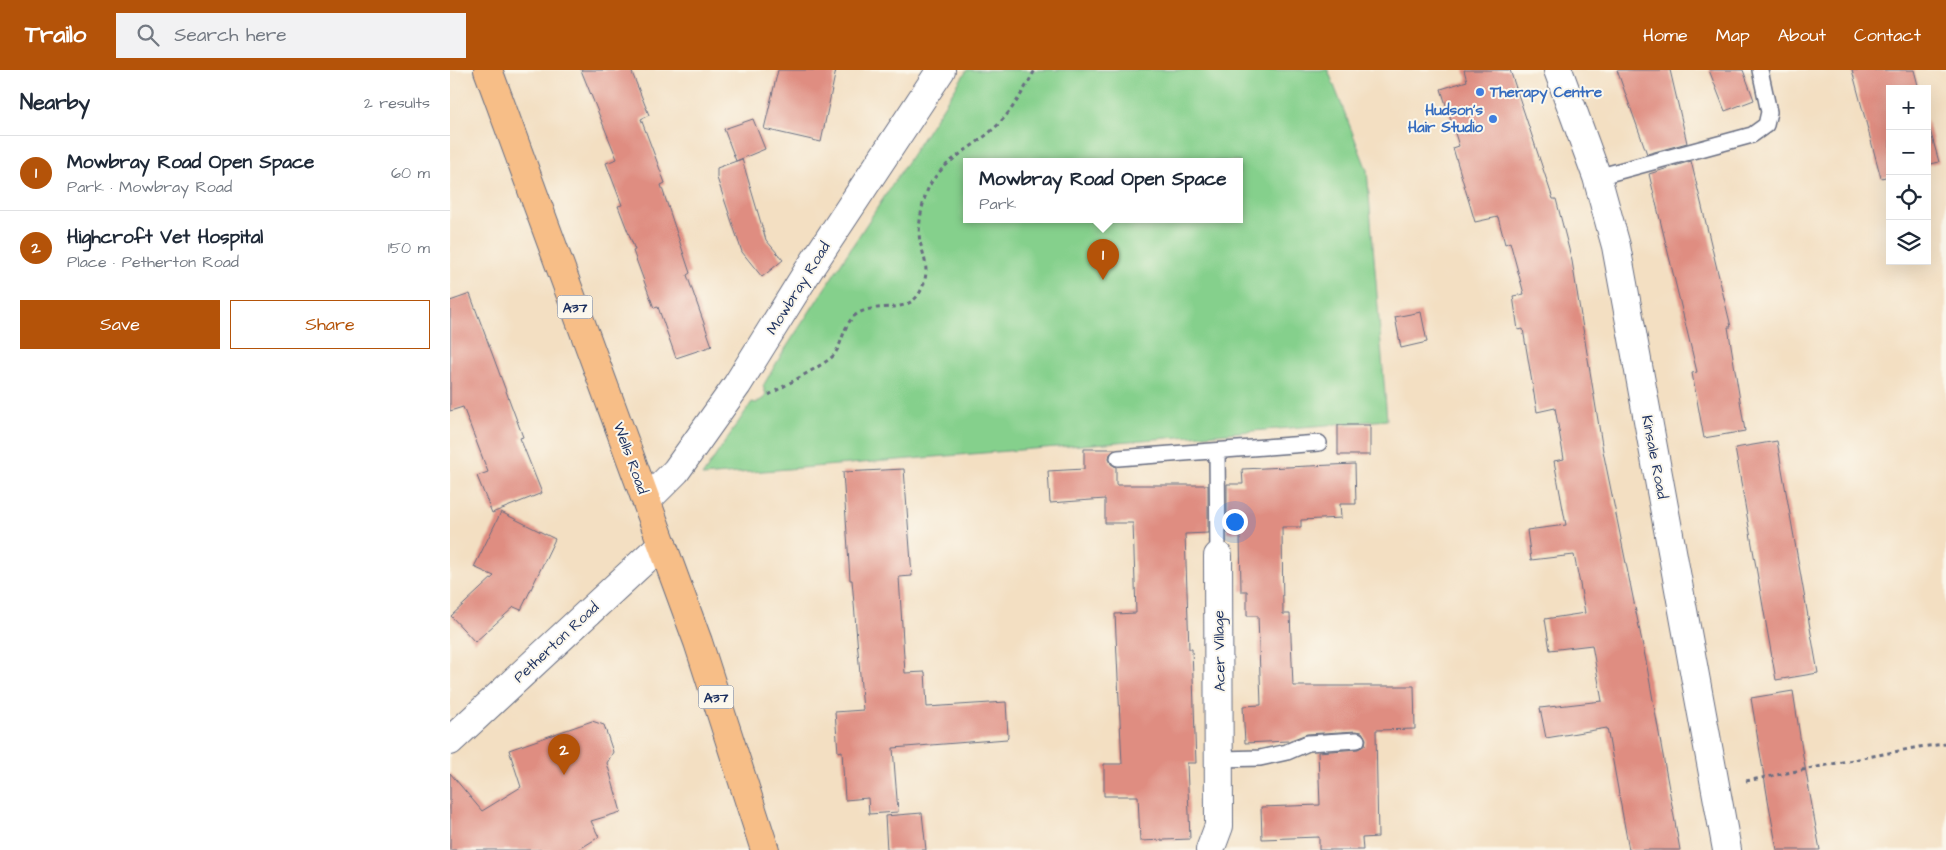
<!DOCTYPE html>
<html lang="en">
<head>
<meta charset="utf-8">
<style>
	:root { --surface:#fff; --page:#f2f2f3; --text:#1f2937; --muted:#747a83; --line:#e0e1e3; --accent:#b45309 }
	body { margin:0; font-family:"Architects Daughter",sans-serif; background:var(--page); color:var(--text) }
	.controls { position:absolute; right:15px; top:15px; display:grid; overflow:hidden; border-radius:0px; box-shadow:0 5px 20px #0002 }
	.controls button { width:45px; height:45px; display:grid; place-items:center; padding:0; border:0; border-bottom:1px solid var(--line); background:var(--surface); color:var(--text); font:25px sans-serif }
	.you { position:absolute; left:784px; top:451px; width:18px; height:18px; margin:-12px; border:4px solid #fff; border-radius:50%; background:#1a73e8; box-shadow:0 0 0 8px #1a73e833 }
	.badge { display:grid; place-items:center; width:32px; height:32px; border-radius:50%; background:var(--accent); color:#fff; font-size:16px; font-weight:700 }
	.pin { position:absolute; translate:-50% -41px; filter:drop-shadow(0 1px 2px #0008) }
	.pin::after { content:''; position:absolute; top:26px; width:18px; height:15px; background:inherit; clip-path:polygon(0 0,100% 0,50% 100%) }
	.popup { position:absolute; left:513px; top:88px; width:280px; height:65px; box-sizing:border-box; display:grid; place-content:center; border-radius:0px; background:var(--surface); filter:drop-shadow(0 1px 4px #0005); font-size:16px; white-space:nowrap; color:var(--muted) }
	.popup b { font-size:19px; color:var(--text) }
	.popup::after { content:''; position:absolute; left:50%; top:100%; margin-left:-10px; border:10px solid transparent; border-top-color:var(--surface) }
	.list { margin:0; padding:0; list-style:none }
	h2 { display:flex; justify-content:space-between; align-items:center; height:65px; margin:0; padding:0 20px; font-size:21px }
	h2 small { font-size:16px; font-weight:400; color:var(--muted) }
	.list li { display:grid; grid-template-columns:32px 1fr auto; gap:15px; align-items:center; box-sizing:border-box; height:75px; padding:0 20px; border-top:1px solid var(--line) }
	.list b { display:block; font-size:19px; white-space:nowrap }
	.list p { margin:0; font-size:16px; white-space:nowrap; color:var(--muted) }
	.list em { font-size:16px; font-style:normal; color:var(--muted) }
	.actions { display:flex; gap:10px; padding:15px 20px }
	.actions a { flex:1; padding:11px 0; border:1px solid var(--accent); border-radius:0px; text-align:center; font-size:18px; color:var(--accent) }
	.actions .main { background:var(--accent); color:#fff }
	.icon { flex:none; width:28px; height:28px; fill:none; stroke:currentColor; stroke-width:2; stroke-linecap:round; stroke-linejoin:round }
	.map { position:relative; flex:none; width:1496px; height:780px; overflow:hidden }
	header { display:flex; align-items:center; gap:30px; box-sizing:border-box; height:70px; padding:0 25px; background:var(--accent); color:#fff }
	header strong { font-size:24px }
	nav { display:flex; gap:28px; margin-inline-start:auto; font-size:18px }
	.search { width:350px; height:45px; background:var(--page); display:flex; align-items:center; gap:12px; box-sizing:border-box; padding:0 18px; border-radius:0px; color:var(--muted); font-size:19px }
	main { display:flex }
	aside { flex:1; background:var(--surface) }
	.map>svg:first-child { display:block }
</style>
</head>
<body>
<header>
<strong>Trailo</strong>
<div class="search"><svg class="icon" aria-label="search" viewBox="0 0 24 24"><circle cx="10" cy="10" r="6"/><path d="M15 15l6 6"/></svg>Search here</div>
<nav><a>Home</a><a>Map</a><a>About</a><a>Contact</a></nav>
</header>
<main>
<aside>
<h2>Nearby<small>2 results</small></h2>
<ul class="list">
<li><span class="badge">1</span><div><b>Mowbray Road Open Space</b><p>Park · Mowbray Road</p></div><em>60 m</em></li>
<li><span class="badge">2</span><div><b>Highcroft Vet Hospital</b><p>Place · Petherton Road</p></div><em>150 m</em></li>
</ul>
<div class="actions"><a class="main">Save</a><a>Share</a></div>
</aside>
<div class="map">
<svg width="1496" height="780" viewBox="0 0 1496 780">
	<rect width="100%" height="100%" fill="#fbf7ec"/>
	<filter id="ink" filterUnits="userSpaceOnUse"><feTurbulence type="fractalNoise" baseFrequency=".02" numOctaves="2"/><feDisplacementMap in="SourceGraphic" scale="10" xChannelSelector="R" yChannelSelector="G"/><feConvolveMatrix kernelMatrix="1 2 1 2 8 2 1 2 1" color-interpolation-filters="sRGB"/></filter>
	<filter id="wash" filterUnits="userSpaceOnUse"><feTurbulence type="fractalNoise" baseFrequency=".0096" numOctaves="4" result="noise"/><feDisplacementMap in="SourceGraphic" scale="20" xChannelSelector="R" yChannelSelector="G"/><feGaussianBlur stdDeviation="1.12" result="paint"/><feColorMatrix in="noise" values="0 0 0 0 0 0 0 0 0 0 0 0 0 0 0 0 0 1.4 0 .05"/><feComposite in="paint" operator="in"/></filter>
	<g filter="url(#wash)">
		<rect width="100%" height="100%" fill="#f3dfc2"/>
		<path fill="#85d08c" stroke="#508075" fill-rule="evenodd" d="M517,0h361l39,100 20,250 -685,56 50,-74 4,1 8,-5 2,-4 -3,-8 17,-29zM517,91h272v58h-272z"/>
		<g id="blocks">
			<path fill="#df8d81" d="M131,0h50l18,45 -8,4 24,64 -4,2 29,88 -3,2 25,71 -36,12 -18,-51 -4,1 -21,-57 2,-1 -17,-44 4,-1 -16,-42 11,-4z
				M328,0h58l-15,72 -57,-13z
				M1014,0h46l43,129h3l16,62 31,190 43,210 34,189h-51l-22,-122 -61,10 -6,-30 62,-7 -10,-56 -42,5 -5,-31 40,-6 -5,-29 -6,-29 -43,5 -4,-30 39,-5 -12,-64 10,-2 -9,-51 -18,4 -14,-83 -5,1 -5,-34 11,-2 -14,-52 -5,2 -7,-27 -23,5 -22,-74 6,-2 -18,-57 26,-8z
				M1167,0h53l17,73 -40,11z
				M1259,0h34l11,30 -29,11z
				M1402,0h62l5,19h-29v87l-9,2z
				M303,49l12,30 -29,12 -12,-32z
				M1477,49l12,43 -12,3z
				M292,89l24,81 17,20 -21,17 -20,-25 -25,-74v-10z
				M1241,91l40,166h-3l17,104 -41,7 -12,-65 5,-1 -48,-198z
				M20,224l53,143 -3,1 22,55 -50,20 -15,-37 11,-4 -25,-65 -13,4v-110z
				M971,242l6,30 -26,6 -6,-31z
				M888,355h32v30h-32z
				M1327,371l41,232 -42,7 -41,-232z
				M634,379h32l-6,5 -1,4 2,6 5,3v18h92v48l-23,1 4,115h3l4,114h-9l3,76 -50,2 -2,-45h-34v-32h18l-7,-150 21,-1 -3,-90h-28v-24l-55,4 -2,-32 36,-2z
				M905,394l1,40h-16l1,14 -40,2v7h-19l1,87h7l3,72h121l1,43 -39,1 2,107 -16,1 1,12h-44v-13l-57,2 -1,-32 59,-2 -2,-53 40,-3 7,-4 1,-6 -4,-7 -6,-1 -49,3 -19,7 -43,2 -2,-37 18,-1 -3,-89h-11v-25h-6l-1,-59 -13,1v-49h16l-1,-15z
				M454,399l8,107 -13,1 6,96 20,-1 2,35 79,-5 2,34 -1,3 -114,9 5,64 -29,2 -1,-16 -23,2 -3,-49 -4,1 -3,-40 28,-2 -11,-130h-2l-7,-108z
				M51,442l54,27 -34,71 -7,-3 -39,35 -24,-26 43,-40 -20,-9z
				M1343,621l10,65 17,94h-43l-10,-56 -16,-96z
				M142,651l12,4 9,27 -6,11 14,49 -30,9 8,16 -21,13h-128v-77l32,38 39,-24 -12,-37z
				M472,743l4,37h-39l-2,-34z"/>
		</g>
	</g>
	<g filter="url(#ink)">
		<use href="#blocks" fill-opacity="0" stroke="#676d81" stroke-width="1"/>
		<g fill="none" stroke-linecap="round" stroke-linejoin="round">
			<defs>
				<path id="lane" d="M1147,107l155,-42 14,-10 3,-13 -9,-42
					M767,381l1,105
					M668,388l201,-15
					M771,689l39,-1 27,-6 21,-9 49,-3"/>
				<path id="street" d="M1108,0l39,107 19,69 111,604
					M197,430l29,-29 61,-86 71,-114 133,-201
					M0,671l212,-197
					M760,780l9,-24 -1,-270"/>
				<path id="highway" d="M38,0l210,572 67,208"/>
			</defs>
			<use href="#lane" stroke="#676d81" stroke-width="18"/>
			<use href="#street" stroke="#676d81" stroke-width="30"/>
			<use href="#highway" stroke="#676d81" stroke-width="30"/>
			<path stroke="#676d81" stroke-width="3" stroke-dasharray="4 4" stroke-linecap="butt" d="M319,325c12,-8 57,-31 64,-39 11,-13 9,-32 24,-42 23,-15 58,7 68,-35 3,-13 -2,-26 -5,-37 -3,-15 3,-46 11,-59 14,-23 41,-35 60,-52 19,-16 32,-39 44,-61
				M1296,711l173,-34 27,-3"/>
			<use href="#lane" stroke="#fff" stroke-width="15"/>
			<use href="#street" stroke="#fff" stroke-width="28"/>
			<use href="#highway" stroke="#f7be87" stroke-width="28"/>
		</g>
	</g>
	<g fill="#3f7fe0" stroke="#fbf7ec" stroke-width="2">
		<circle cx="1030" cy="22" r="5"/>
		<circle cx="1043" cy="49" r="5"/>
	</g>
	<g text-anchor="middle" stroke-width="4" stroke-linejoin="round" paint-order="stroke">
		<g fill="#fbf7ec" stroke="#5e6b89" stroke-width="1">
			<rect x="107.5" y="225.5" width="35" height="23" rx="4"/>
			<rect x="248.5" y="615.5" width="35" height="23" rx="4"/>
		</g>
		<g font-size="14" font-weight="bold" fill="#1b2f5e">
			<text x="125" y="242">A37</text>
			<text x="266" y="632">A37</text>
		</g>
		<g font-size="15" font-weight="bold" fill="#366cbe" stroke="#fbf7ec" text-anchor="start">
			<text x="1040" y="27">Therapy Centre</text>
			<text x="1033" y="45" text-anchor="end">Hudson's<tspan x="1033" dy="17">Hair Studio</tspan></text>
		</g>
		<g font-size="15" fill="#1b2f5e" stroke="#fbf7ec">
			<text transform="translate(348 218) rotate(-58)" y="5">Mowbray Road</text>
			<text transform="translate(1205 387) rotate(79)" y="5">Kinsale Road</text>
			<text transform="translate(181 388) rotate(70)" y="5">Wells Road</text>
			<text transform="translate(106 572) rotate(-43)" y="5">Petherton Road</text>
			<text transform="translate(769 581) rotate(-91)" y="5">Acer Village</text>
		</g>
	</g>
</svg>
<div class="controls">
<button>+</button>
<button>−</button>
<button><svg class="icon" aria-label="locate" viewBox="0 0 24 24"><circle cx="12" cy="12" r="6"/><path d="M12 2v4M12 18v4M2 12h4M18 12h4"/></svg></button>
<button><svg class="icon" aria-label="layers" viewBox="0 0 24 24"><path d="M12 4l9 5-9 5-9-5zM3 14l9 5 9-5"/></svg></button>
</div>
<div class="you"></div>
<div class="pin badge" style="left:653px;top:210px">1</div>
<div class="popup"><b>Mowbray Road Open Space</b>Park</div>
<div class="pin badge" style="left:114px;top:705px">2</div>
</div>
</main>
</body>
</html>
